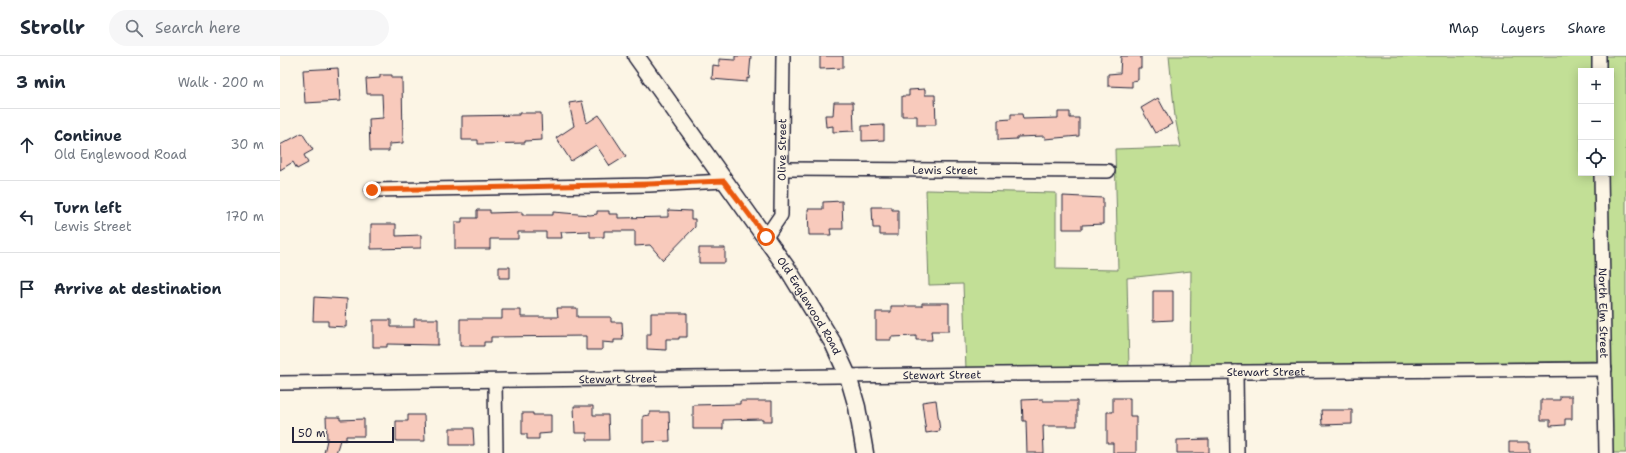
<!DOCTYPE html>
<html lang="en">
<head>
<meta charset="utf-8">
<style>
	:root { --surface:#fff; --page:#f6f6f7; --text:#1f2937; --muted:#747a83; --line:#e0e1e3 }
	body { margin:0; font-family:"Shantell Sans",sans-serif; background:var(--page); color:var(--text) }
	.controls { position:absolute; right:12px; top:12px; display:grid; overflow:hidden; border-radius:0px; box-shadow:0 2px 10px #0003 }
	.controls button { width:36px; height:36px; display:grid; place-items:center; padding:0; border:0; border-bottom:1px solid var(--line); background:var(--surface); color:var(--text); font:20px sans-serif }
	.scale { position:absolute; left:12px; bottom:10px; width:102px; box-sizing:border-box; padding-left:4px; border:2px solid #22223b; border-top:0; font-size:11px; line-height:14px; white-space:nowrap; color:#22223b; -webkit-text-stroke:3px #fcf5e5; paint-order:stroke }
	.stop { position:absolute; width:12px; height:12px; margin:-9px; border:3px solid #ea580c; border-radius:50%; background:#fff }
	.stop.end { background:#ea580c; border-color:#fff; box-shadow:0 1px 4px #0008 }
	.list { margin:0; padding:0; list-style:none }
	h2 { display:flex; justify-content:space-between; align-items:center; height:52px; margin:0; padding:0 16px; font-size:17px }
	h2 small { font-size:13px; font-weight:400; color:var(--muted) }
	.list li { display:grid; grid-template-columns:26px 1fr auto; gap:12px; align-items:center; box-sizing:border-box; height:72px; padding:0 16px; border-top:1px solid var(--line) }
	.list b { display:block; font-size:15px; white-space:nowrap }
	.list p { margin:0; font-size:13px; white-space:nowrap; color:var(--muted) }
	.list em { font-size:13px; font-style:normal; color:var(--muted) }
	.icon { flex:none; width:22px; height:22px; fill:none; stroke:currentColor; stroke-width:2; stroke-linecap:round; stroke-linejoin:round }
	.map { position:relative; flex:none; width:1346px; height:397px; overflow:hidden }
	header { display:flex; align-items:center; gap:24px; box-sizing:border-box; height:56px; padding:0 20px; background:var(--surface); border-bottom:1px solid var(--line) }
	header strong { font-size:19px }
	nav { display:flex; gap:22px; margin-inline-start:auto; font-size:14px }
	.search { width:280px; height:36px; background:var(--page); display:flex; align-items:center; gap:10px; box-sizing:border-box; padding:0 14px; border-radius:22px; color:var(--muted); font-size:15px }
	main { display:flex }
	aside { flex:1; background:var(--surface) }
	.map>svg:first-child { display:block }
</style>
</head>
<body>
<header>
<strong>Strollr</strong>
<div class="search"><svg class="icon" aria-label="search" viewBox="0 0 24 24"><circle cx="10" cy="10" r="6"/><path d="M15 15l6 6"/></svg>Search here</div>
<nav><a>Map</a><a>Layers</a><a>Share</a></nav>
</header>
<main>
<aside>
<h2>3 min<small>Walk · 200 m</small></h2>
<ul class="list">
<li><svg class="icon" aria-label="ahead" viewBox="0 0 24 24"><path d="M12 20V5M6 11l6-6 6 6"/></svg><div><b>Continue</b><p>Old Englewood Road</p></div><em>30 m</em></li>
<li><svg class="icon" aria-label="left" viewBox="0 0 24 24"><path d="M17 20v-9H6M10 6l-5 5 5 5"/></svg><div><b>Turn left</b><p>Lewis Street</p></div><em>170 m</em></li>
<li><svg class="icon" aria-label="arrive" viewBox="0 0 24 24"><path d="M6 21V4h12l-3 4 3 4H6"/></svg><div><b>Arrive at destination</b></div></li>
</ul>
</aside>
<div class="map">
<svg width="1346" height="397" viewBox="0 0 1346 397">
	<rect width="100%" height="100%" fill="#fcf5e5"/>
	<filter id="ink" filterUnits="userSpaceOnUse"><feTurbulence type="fractalNoise" baseFrequency=".025" numOctaves="2"/><feDisplacementMap in="SourceGraphic" scale="8" xChannelSelector="R" yChannelSelector="G"/><feConvolveMatrix kernelMatrix="1 2 1 2 8 2 1 2 1" color-interpolation-filters="sRGB"/></filter>
	<g filter="url(#ink)">
		<path fill="#c2df96" stroke="#728068" fill-rule="evenodd" d="M889,0h457v397h-21l-10,-92 -405,6 1,-96 -64,7 2,90 -163,2 -3,-86 -34,1 -3,-95 130,3v76l62,1 -3,-121 66,-2 -6,-30zM1301,15h30v102h-30z"/>
		<path fill="#f8cabc" stroke="#22223b" d="M455,0h16l-2,23 -2,-1v4l-35,-3 1,-14 6,1v-7l16,1z
			M540,0h23v12l-23,1z
			M841,0h20v12h-3v12l-6,1v6l-24,-1v-12l12,-1z
			M58,12l2,33 -35,2 -2,-33z
			M100,19h12v3h10l1,65 -14,1v7h-19l-1,-32 14,-1 -1,-24h-15l-1,-15 14,-1z
			M645,33v6h10l1,30h-19v-9h-15v-20h7v-6z
			M878,42l14,26 -17,9 -14,-25z
			M302,45l5,22 12,-8 27,41 -16,10 -14,-21 -25,16 -15,-23 18,-12 -5,-23z
			M554,46h19l1,29 -21,1v-6l-7,1 -1,-12h8z
			M778,56h12v6h9v18l-34,3v-3l-28,1v2l-19,1v-20l13,-1v-5h11l1,5 35,-1z
			M239,57h22l1,27 -17,1v2l-47,1v-4h-16v-24l57,-1z
			M604,69v15l-22,1v-15z
			M22,77l11,17 -9,5 4,8 -11,6 -4,-7 -13,8v-25z
			M783,140l40,2v26l-21,1v4h-19z
			M562,145l1,28h-13l1,6h-22l-1,-26h15v-7z
			M592,151h20v3h6v25h-18v-7h-7z
			M197,154h13v3l32,-1v3h31v-3l37,3 7,-1v-3h12v3h9v4l50,-1v-7l23,1v8h4v8l-32,33 -13,-15 -15,1v-15h-31v6h-14v-6l-29,1 1,6h-16v-6h-28v7h-28v10h-35v-27h7v-4h15z
			M91,168h25v12l25,-1v13l-50,1z
			M419,192h26v15h-26z
			M219,211h11v11h-11z
			M873,235h20v29l-20,1z
			M34,241l33,2 -1,28 -18,-1v-5h-15z
			M642,247h27v28h-18l1,9h-16v-4l-25,1v3h-15v-28h15v-6h31z
			M277,252h20v9h34v5h11l1,18h-9v3l-12,-1v8h-16v-14l-95,1v5h-7v4h-24v-27h42v-9h19v7h37z
			M371,257h36v24h-8v2h-13v11l-19,-1v-15h4z
			M134,263h24v26l-51,-1v3h-14v-27h18v7h23z
			M1280,340h12v23h-7v6l-15,1v-6h-9v-20h19z
			M833,342h17v18h6v37h-23v-10h-6v-31h6z
			M763,343v2h34v25h-34l1,27h-17l-1,-32h-3l-1,-21z
			M656,344l4,31 -14,2 -4,-31z
			M460,345h32v20h-10v-2l-39,1v9h-30v-24l47,-1z
			M294,350h19v9h15l1,25h-22v-7h-12z
			M1041,354h31v14l-30,1z
			M370,356h19l1,29 -27,1v-26l7,-1z
			M242,357h11v2h18v18l-12,1v5h-12v-5h-5z
			M128,359h16l1,26h-29v-20h12z
			M46,361h14v3l24,-1v17h-18v4h-6l-4,13h-12l3,-13z
			M170,372h23l1,17h-24z
			M929,383v14h-32v-13z
			M1229,386h20v11h-20z"/>
		<g fill="none" stroke-linecap="round" stroke-linejoin="round">
			<defs>
				<g id="minor">
					<path d="M1319,0v15"/>
					<path id="s1" d="M503,113l325,2"/>
					<path id="s2" d="M1321,117l5,280"/>
					<path d="M92,134l277,-5 75,-4"/>
					<path id="s3" d="M486,181l15,-22 2,-159"/>
					<path d="M956,316l1,81"/>
					<path d="M215,326l1,71"/>
					<path id="s4" d="M0,327l721,-9 604,-5"/>
				</g>
				<g id="tertiary">
					<path id="s5" d="M356,0l153,215 44,72 15,33 9,31 8,46"/>
				</g>
			</defs>
			<use href="#minor" stroke="#22223b" stroke-width="16"/>
			<use href="#tertiary" stroke="#22223b" stroke-width="19"/>
			<use href="#minor" stroke="#fcf5e5" stroke-width="13"/>
			<use href="#tertiary" stroke="#fcf5e5" stroke-width="16"/>
		</g>
	</g>
	<g fill="none" stroke-linecap="round" stroke-linejoin="round" filter="url(#ink)">
		<path stroke="#ea580c" stroke-width="5" d="M92,134l277,-6 75,-3 42,56"/>
	</g>
	<g text-anchor="middle" stroke-width="3" stroke-linejoin="round" paint-order="stroke">
		<g font-size="11" fill="#22223b" stroke="#fcf5e5">
			<text dy="4" stroke="none"><textPath href="#s3" startOffset="92">Olive Street</textPath></text>
			<text dy="4" stroke="none"><textPath href="#s1" startOffset="162">Lewis Street</textPath></text>
			<text dy="4" stroke="none"><textPath href="#s5" startOffset="304">Old Englewood Road</textPath></text>
			<text dy="4" stroke="none"><textPath href="#s2" startOffset="140">North Elm Street</textPath></text>
			<text dy="4" stroke="none"><textPath href="#s4" startOffset="986">Stewart Street</textPath></text>
			<text dy="4" stroke="none"><textPath href="#s4" startOffset="662">Stewart Street</textPath></text>
			<text dy="4" stroke="none"><textPath href="#s4" startOffset="338">Stewart Street</textPath></text>
		</g>
	</g>
</svg>
<div class="controls">
<button>+</button>
<button>−</button>
<button><svg class="icon" aria-label="locate" viewBox="0 0 24 24"><circle cx="12" cy="12" r="6"/><path d="M12 2v4M12 18v4M2 12h4M18 12h4"/></svg></button>
</div>
<div class="scale">50 m</div>
<div class="stop" style="left:486px;top:181px"></div>
<div class="stop end" style="left:92px;top:134px"></div>
</div>
</main>
</body>
</html>
